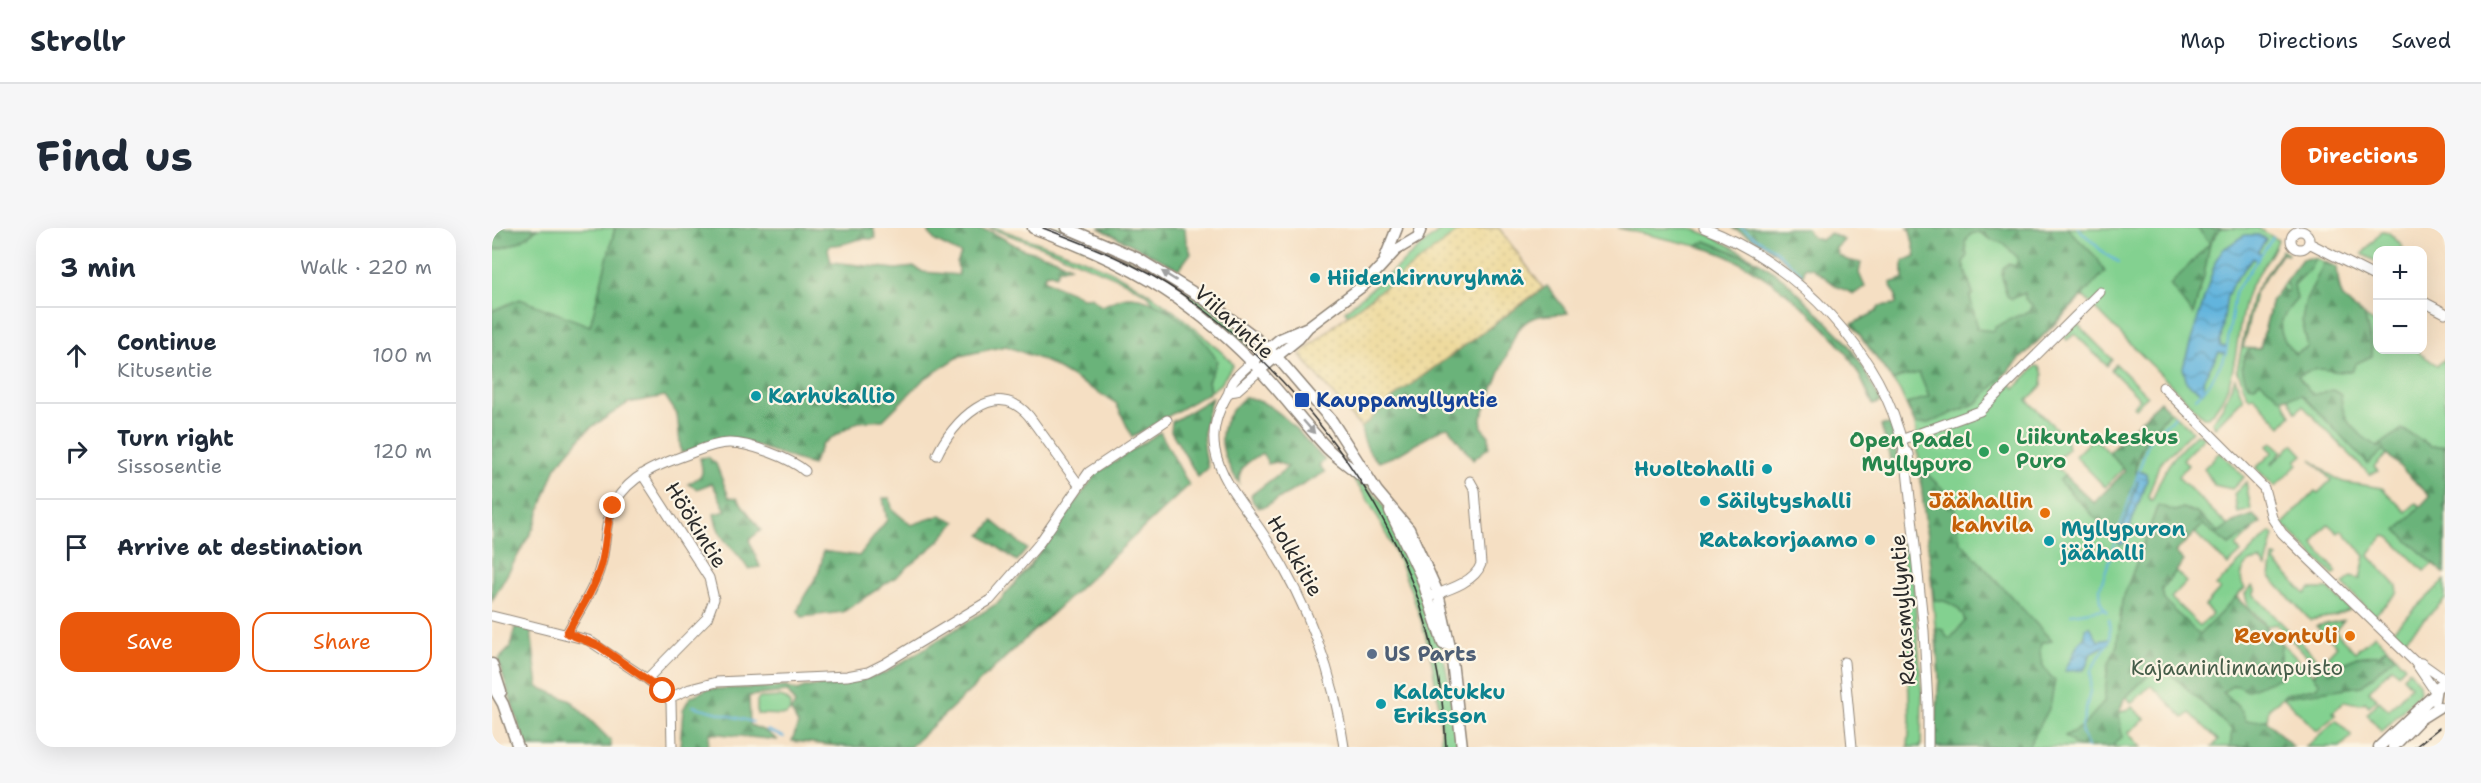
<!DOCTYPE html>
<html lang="en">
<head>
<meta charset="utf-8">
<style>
	:root { --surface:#fff; --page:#f6f6f7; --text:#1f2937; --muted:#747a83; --line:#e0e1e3; --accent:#ea580c }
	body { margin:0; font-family:"Shantell Sans",sans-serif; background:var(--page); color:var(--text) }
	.controls { position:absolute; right:18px; top:18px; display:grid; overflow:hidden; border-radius:12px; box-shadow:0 6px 24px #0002 }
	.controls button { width:54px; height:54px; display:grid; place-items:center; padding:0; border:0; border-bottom:2px solid var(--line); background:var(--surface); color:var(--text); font:30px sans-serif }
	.stop { position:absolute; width:18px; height:18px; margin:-14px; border:4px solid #ea580c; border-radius:50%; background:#fff }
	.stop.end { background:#ea580c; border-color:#fff; box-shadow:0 2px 6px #0008 }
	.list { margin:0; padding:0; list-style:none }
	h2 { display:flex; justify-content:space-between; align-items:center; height:78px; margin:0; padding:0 24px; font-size:26px }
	h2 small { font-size:20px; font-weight:400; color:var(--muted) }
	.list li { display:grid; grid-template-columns:39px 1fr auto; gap:18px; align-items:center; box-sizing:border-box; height:96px; padding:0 24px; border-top:2px solid var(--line) }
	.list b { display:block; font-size:22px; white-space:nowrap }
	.list p { margin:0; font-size:20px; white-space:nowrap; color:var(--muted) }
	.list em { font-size:20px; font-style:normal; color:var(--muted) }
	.actions { display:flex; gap:12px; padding:18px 24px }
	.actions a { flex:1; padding:14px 0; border:2px solid var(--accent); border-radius:18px; text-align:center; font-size:21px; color:var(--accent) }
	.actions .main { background:var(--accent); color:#fff }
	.icon { flex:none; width:33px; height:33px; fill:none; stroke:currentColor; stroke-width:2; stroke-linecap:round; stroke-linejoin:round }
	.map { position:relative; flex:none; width:1953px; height:519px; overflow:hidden; border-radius:18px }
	header { display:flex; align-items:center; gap:36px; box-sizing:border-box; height:84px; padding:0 30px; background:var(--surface); border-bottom:2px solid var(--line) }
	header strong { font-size:28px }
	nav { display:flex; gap:33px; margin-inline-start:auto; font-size:21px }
	.intro { display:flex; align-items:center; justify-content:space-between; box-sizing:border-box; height:144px; padding:0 36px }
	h1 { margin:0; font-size:42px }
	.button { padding:15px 27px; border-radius:18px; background:var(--accent); color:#fff; font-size:21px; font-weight:700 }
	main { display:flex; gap:36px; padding:0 36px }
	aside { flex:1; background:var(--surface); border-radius:18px; box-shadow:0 6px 24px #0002 }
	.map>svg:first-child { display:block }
</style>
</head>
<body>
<header>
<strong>Strollr</strong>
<nav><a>Map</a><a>Directions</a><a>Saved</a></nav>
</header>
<div class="intro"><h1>Find us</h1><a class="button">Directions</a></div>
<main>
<aside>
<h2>3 min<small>Walk · 220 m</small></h2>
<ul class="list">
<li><svg class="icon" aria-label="ahead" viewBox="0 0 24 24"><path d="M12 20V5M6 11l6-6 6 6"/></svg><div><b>Continue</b><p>Kitusentie</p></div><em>100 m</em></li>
<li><svg class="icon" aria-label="right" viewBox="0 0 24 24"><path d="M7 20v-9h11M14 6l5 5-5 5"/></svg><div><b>Turn right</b><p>Sissosentie</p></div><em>120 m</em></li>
<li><svg class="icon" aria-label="arrive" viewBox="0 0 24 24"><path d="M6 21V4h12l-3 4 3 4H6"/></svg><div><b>Arrive at destination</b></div></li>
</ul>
<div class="actions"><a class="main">Save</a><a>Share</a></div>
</aside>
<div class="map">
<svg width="1953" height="519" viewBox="0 0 1953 519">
	<defs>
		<pattern id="forest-firs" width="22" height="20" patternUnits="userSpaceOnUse" patternTransform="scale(1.5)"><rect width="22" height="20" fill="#6ab37a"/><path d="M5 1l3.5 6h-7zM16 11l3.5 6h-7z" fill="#579264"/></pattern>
		<pattern id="sand-dots" width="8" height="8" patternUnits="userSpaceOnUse" patternTransform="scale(1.5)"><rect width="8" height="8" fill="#eeda9e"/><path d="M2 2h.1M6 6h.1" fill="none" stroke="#cb8" stroke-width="1.8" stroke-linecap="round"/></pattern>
		<pattern id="water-waves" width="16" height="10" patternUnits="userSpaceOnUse" patternTransform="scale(1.5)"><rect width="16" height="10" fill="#62b4dd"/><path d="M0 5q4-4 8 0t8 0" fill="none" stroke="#5193b3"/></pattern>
	</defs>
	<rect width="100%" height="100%" fill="#fcf5e5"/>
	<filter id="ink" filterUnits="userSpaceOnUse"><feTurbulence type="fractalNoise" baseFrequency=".0167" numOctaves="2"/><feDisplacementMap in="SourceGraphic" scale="12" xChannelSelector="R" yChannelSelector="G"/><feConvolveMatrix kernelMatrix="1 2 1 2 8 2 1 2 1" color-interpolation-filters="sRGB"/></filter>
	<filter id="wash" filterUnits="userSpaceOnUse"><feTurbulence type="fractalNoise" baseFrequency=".008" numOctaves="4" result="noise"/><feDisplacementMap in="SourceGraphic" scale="24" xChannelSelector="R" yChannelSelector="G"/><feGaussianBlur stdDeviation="1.35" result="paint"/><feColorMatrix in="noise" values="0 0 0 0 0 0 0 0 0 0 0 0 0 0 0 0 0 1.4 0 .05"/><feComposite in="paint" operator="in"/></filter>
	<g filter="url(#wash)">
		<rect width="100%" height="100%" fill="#f5dfc3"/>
		<path fill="#83d190" stroke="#577e5e" stroke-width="1.5" d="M45,0h78l-25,99 -70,-27 -28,11v-61c18,-3 32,-9 45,-22z
			M497,0h7c40,14 82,27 120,46 43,22 79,53 114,86l3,5 -13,19 -10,8 -2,-11 9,-20 -49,-52 -13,-5 -7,-9 -24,-14 -76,-32z
			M549,0h21l40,16 102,58 48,40 -7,7 -46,-42 -42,-27z
			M951,0l19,1 -114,86 -3,-4z
			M1126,0h72l22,8 49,27 -55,-22 -9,5z
			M1416,0h350l20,12c-6,20 -23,33 -30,52 -15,39 -6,94 -40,125h-5l-120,-121 -81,81 13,11 21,-22 4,1 3,7 -1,12 -15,14 39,38 2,11 -15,15 74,70 20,-54 -4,-8h-7l-1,-3 11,-29 24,-29 22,20 -33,34 -11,32 4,4c12,-33 19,-43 44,-67l9,2 -22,23 5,6 -10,12 50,49 -9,6 -23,-19 -13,-5 -64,205 13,-6 13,12 -17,14 13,14h-206l4,-70 -9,-113 -15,-140 -15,-33 -48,-67 24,-12 4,-6 16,-2v-8l-6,-13 13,-4v-18l13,-5 -6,-26z
			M1890,3l6,1 15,15 -4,3h-21l-1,12 -15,-8z
			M1790,22l6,4 -1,1 -5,-2 -27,40 -12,55 17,1 12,-49 30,-41 13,-1 22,9c3,40 10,37 40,58l1,25h37l22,15 8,-6v215l-12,-10 -9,7 -35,-34 -5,-1 -13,15 -2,5 28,30 1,6 -24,24 -31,-32 8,-7 9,2 5,-23 -23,-26 -4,3 -10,-9 -7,7 -8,13 24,28 -4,3 -50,-51 32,-33 3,2 13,-13 -20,-21 16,14 16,9 39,6 24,24 10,-9 5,4 9,-11 -43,-42 -13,13 4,4 -8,4 -67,-69 -7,6 -8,-15 -6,1 9,17 -10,11 -28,-30 -3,2c-7,-7 -8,-19 -13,-28l15,-74z
			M1585,96l35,35 -5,7 -32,-32 -8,6 -3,-3z
			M1624,136l32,32 -13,12 -2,-2 7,-7 -29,-29z
			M1743,150l8,21 -28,28 -3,-5 11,-16z
			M1602,209l30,31 -19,19 -30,-31z
			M1780,214l10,9 -11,14 22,-21 10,11 -7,6 2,3 -23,23 -19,-19 17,-16 -6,-6z
			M1728,224l24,25 -12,12 -18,-4 -10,-17z
			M856,240l32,32 33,63 26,74 10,45 9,65h-16c-3,-75 -19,-136 -51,-203 -12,-26 -26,-53 -46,-74z
			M1754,254l5,28 -13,3 -4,-19z
			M1711,296l26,21 7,-7 18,-9 -18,17 5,7 -13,12 -33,-32z
			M1410,304l8,2 12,161 -1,52h-13l2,-27z
			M1778,304l4,3 -8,32 -6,-7 -11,2c-7,7 -11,17 -4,26l-9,9 78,79 41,-4 2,-15 -14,7 -26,2 -41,-42 -9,2 -19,-20 -3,-12 7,-8 4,4 -3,4 68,69 16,-17 -21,-20 28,-6 -9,11 20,21 20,-17 30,31 -7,7 -6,-6 -23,24 8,8 -8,7 -4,-4 -5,2 -15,-3 -12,11 3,3 -19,16 -34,-34 -14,11 -7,39h-50l6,-7 -28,-27 -6,5 -33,-33 -19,18 -6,-6 34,-33 4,-64 -2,-11 14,-18 10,11 -15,16 29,28 12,-12 -7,-8 15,-17 -4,-3z
			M1781,329h4l-2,5 30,32 5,-5h19l21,21 -15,6 -25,4 -40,-43z
			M1953,352v19l-40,40 -14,-7z
			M1917,442l10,13 1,9 -38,40 -15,-18 12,-13 10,9 22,-24 -8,-9z
			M288,469l6,2 4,5v7l-4,4 -29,-1v-13l3,-3z
			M1844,492l16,16 -12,11h-34z"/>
		<path fill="url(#forest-firs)" stroke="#4a6f52" stroke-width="1.5" fill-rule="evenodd" d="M0,0h45c-12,13 -27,19 -45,22z
			M123,0h258l3,10c-6,2 -10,0 -15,1 -11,2 -18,7 -30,6l-3,4 3,13 65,7 19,-2 8,5 36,3 -2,-12 4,-9 -26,-13 -6,-8 1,-5h41l21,4 30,17 32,9 16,8 -12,4 -2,5 -5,-2 -6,1 -1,4c12,11 25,11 38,20l9,-1 10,9c11,-3 18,-10 30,-9 30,1 74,39 86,64l-9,20 2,11 -78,45 -16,-34 -71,-42 -39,-15 -46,10 -36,23 -41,41 -25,2 -35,21 -11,22 -75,-26 -56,14 -4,-39 -12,-18 -37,7 -38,25 -8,8 -26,31 -23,62 -41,72v-290l28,-12 70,27z
			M607,0h86l1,13 5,12 -12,16z
			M1240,0h75l5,9 9,3 9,-7 14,7 -7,8 1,7 9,5 14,3 -2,10 6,14 -11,7 -16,-7 -26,-19 -7,-1 -2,9 -39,-32z
			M1416,0h159l30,30 8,14 -128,131 -48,20 -14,1 -8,-20 22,-7 -10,-24 -19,4 -7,4 -41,-57 24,-12 4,-6 16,-2v-8l-6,-13 13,-4v-18l13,-5 -6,-26zM1487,4l11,7 14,5 14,14 -2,8 -8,-2 -5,4 -1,9 5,19 5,3 13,-6v6l7,6 -2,7c-14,2 -22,10 -35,15l-1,4 -18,-2 1,-4 -7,-28 3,-3 -10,-31 4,-7 -2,-14 6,-8z
			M1705,0h24l-11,15 -6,33 -11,39 -23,-30 40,-42z
			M1214,13l55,22 24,17 59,59 16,23 21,40 -8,3c-7,-17 -15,-34 -25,-49 -33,-45 -96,-97 -151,-110z
			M1823,30l-5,11 -16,16 3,14c-21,23 -22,32 -2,55l13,-7 -6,-26 3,-18 19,-40 13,4c2,30 3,32 28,49 1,14 9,27 7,40l-17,8 -2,6c-21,7 -29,-9 -55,6l15,19 20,-5 8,5c1,28 14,36 36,52l25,-18 29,17h14v128l-48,-43 33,-35 -47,-46 -15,14 -66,-69 -22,3 -20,-17 -5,5 -7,-1c-7,-13 -9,-25 2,-36h10l12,-49 9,-13 4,6 4,-2 -4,-10 17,-22z
			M1055,58l21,27c-24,4 -37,-2 -52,20l-35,85 1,10 7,8v11l-16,13 -25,-33 -5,1 -44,26 -20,8c-10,-7 -16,-21 -18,-34l34,-32z
			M753,169c34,5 56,40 80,63l-6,5 6,7 -59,34 -8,2 -5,-6 -2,-7 37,-28 -11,-5 -9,2 -6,-11c-12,8 -24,13 -23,30 -22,-33 -26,-59 6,-86z
			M720,170c-9,25 -11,43 -4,70l-10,9 -27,-46 1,-9z
			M1668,173l10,10c-14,16 -30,32 -34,54 -2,6 2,11 2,16 1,10 -12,39 -16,49l-3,1 -3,8 -57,-58 6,-6 29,28 31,-32 -16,-19z
			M1400,196l7,35 -2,1v6l-5,1 -11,-42z
			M668,204l29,53 -279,262h-60l-58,-6 6,-17 -7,-13 4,-7 -7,-12 -39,4 1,29 15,6 13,9 -68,-7 -2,14h-28l3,-37 7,-13 17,-8 80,-2 10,4 10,-4 46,-5 32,-9 113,-70 31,-36 67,-93z
			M216,229l8,7 13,33 8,1 24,32 -12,10 11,27 -12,2c-13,-23 -29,-25 -34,-55l12,-3 -14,-28 -15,6 -9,-5c16,-9 16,-8 12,-26z
			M1427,238l34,33 7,42 92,100 -11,2c-3,16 2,27 14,37l-5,27 -22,40h-93l4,-70 -3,-49 8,2 2,6 4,3 15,-18c-4,-14 -17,-21 -31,-21z
			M391,270h7l2,11 19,16 30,-10 15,7 -18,20 -42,35 -53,35 -41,5 -4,-6c6,-23 23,-29 25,-60l36,5 28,-36z
			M1666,277l17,6 8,-3 13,5 23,19 14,-10 20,-7 8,8 -32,22 -26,-20 -28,27 9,9 -22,28 2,11 35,35 37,-38 45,45 -2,36 -33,13c-11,-9 -13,-6 -23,1l19,19 4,10 20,-1 27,27h-63l2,-17 -72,-66 -36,35 -5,14 3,24 -9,8 2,2h-37l-13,-11 18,-10 21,-24 4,-37 9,-19 5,-45z
			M501,293l34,28 -10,12 -36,-26z
			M23,399l16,4 7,56 33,14 40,40v6h-85l-28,-87 12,-12z
			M1895,419l8,9 -33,30 -79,11 3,-3 29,-6 5,-5 -6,-7 3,-10 26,-2 14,-7 23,-3z"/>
		<path fill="url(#sand-dots)" stroke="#8c8264" stroke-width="1.5" d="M971,0h36l44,60 -148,108 -34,32 -61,-73 36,-31z"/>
		<path fill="url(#water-waves)" stroke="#467084" stroke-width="1.5" d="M1753,7h14l7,5 -8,11 3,3 -4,7 -4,-3 -20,25 -6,13 -7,50 7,1 -1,7 -7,-2 -16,28 2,9 -3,4 -15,-10 -4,-15 2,-8 31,-100 6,-10z
			M1646,244l8,1 1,7 -23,63 -3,2 -5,-6 3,-8 3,-1 16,-48 -2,-3z
			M1598,398l8,15 12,-2 -2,5 -17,9 -7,17 -19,1 13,-27 7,-7v-9z"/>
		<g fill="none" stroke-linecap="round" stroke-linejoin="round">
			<path stroke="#62b4dd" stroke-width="2" d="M1249,0l31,20 29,25
				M1586,0l28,27 13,7
				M1704,170l14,-15 16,-29 9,-62 38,-55
				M1615,384l-6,-9 -1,-15 49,-148 26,-24
				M1579,386l33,-5
				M201,478l60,16
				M275,502l17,7
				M1596,519l-7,-16 9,-40 1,-21 19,-31 -1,-20"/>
		</g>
	</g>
	<g filter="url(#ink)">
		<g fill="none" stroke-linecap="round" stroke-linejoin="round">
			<defs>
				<path id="minor" d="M1212,0c93,35 178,124 200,222 -3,8 -2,14 3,20l17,161 4,74v42
					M1799 12a9 9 0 1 1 18 0a9 9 0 1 1-18 0Z
					M1817,15l69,35
					M1930,73l23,12
					M760,134c-6,6 -14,12 -19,19 -3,4 -3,9 -5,13 -10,17 -17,35 -13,56 6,33 35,62 52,90 40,63 67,133 77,207
					M1671,159l101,101 8,30 10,15 133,129 19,28
					M737,164l7,-1 24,-21
					M1409,212l79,-29 120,-119
					M1412,222l5,4 1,10 -3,6
					M445,227c15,-32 58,-79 92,-39l50,69
					M150,246l67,104 5,21 -7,19 -60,61
					M939,368c17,-6 44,-14 50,-32l-6,-74 -5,-9
					M0,388l96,24 59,39 16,12 8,11 1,45
					M75,405c12,-22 28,-45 34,-69 6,-21 3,-43 14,-62 16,-27 43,-37 71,-47 14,-5 28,-12 43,-12 21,0 61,15 76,28
					M1352,434l8,85
					M1923,434l6,1 24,17
					M177,470l21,-9 27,-7 130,-6 21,-4 16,-8 106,-64 48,-55 51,-73 78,-52"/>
				<path id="major" d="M541,0c91,33 151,65 220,135 26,27 49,58 75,86 12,12 27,20 38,32
					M575,0l70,30 67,41 47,35 25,22 56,65 45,70 32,38 29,64 13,59 11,95
					M893,30l12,-30
					M760,134l28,-23 28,-12
					M768,142l38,-31 10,-12 56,-42 32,-35 22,-13 3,-9
					M898,283l31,65 22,68
					M0,436l9,28
					M0,457l11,19 15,43
					M1942,472l2,-12 9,-6
					M1887,519l54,-51
					M1901,519l27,-28 19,-12"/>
			</defs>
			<use href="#minor" stroke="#908577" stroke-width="11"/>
			<use href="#major" stroke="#908577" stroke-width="13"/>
			<use href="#minor" stroke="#fff" stroke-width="9"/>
			<use href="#major" stroke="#fff" stroke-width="10"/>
			<path stroke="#2b2b2b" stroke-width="1.5" d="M551,0c48,18 96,37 139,66 46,31 84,68 120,109 86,101 138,210 144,344
				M1923,519l24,-19"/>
		</g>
		<defs><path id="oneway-solid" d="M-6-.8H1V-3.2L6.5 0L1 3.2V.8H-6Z" transform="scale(1.5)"/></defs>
		<g fill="#a0a0a0">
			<use href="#oneway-solid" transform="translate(677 48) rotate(-148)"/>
			<use href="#oneway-solid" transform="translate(817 199) rotate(49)"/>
		</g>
	</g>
	<g fill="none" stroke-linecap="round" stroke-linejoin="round" filter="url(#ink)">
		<path stroke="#ea580c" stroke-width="8" d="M121,278c-8,19 -6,40 -12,60 -7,23 -22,46 -34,67l32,13 64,45"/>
	</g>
	<g fill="#0f9aa8" stroke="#fcf5e5" stroke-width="2">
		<circle cx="823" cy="50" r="6"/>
		<circle cx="264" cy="168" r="6"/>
		<circle cx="1275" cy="241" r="6"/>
		<circle cx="1213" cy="273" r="6"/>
		<circle cx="1378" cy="312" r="6"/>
		<circle cx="1557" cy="313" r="6"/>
		<circle cx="889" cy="476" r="6"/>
	</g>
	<rect fill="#1a4fb4" stroke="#fcf5e5" stroke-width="2" x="802" y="164" width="16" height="16" rx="3"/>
	<g fill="#2e9e5b" stroke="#fcf5e5" stroke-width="2">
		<circle cx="1512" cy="221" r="6"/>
		<circle cx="1492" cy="224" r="6"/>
	</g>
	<g fill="#e8710a" stroke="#fcf5e5" stroke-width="2">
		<circle cx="1553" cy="285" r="6"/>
		<circle cx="1858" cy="408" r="6"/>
	</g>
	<circle fill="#5c6f8a" stroke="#fcf5e5" stroke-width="2" cx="880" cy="426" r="6"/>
	<g text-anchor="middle" stroke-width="4.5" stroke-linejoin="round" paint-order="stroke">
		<g font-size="21" font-weight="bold" fill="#0d838f" stroke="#fcf5e5" text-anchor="start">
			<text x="835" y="57">Hiidenkirnuryhmä</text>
			<text x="276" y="175">Karhukallio</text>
			<text x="1263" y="248" text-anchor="end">Huoltohalli</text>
			<text x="1225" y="280">Säilytyshalli</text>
			<text x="1569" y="308">Myllypuron<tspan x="1569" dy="24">jäähalli</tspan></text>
			<text x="1366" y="319" text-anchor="end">Ratakorjaamo</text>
			<text x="901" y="471">Kalatukku<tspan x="901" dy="24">Eriksson</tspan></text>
		</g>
		<g font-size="21" fill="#2b2b2b" stroke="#fcf5e5">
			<text transform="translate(742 94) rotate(42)" y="7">Viilarintie</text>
			<text transform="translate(204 297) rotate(58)" y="7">Höökintie</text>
			<text transform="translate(803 328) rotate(60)" y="7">Holkkitie</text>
			<text transform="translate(1411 382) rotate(-94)" y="7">Ratasmyllyntie</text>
		</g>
		<g font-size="21" font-weight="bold" fill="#164399" stroke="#fcf5e5" text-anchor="start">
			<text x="824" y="179">Kauppamyllyntie</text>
		</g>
		<g font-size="21" font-weight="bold" fill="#27864d" stroke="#fcf5e5" text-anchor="start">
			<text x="1524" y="216">Liikuntakeskus<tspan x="1524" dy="24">Puro</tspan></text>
			<text x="1480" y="219" text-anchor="end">Open Padel<tspan x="1480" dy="24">Myllypuro</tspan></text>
		</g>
		<g font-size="21" font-weight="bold" fill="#c56008" stroke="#fcf5e5" text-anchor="end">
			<text x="1541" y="280">Jäähallin<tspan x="1541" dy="24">kahvila</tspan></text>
			<text x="1846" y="415">Revontuli</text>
		</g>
		<g font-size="21" font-weight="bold" fill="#4e5e75" stroke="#fcf5e5" text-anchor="start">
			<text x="892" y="433">US Parts</text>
		</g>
		<g font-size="21" fill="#455d49" stroke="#fcf5e5">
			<text x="1745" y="447">Kajaaninlinnanpuisto</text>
		</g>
	</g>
</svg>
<div class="controls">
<button>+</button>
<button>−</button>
</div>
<div class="stop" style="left:171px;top:463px"></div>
<div class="stop end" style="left:121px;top:278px"></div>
</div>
</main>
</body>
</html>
